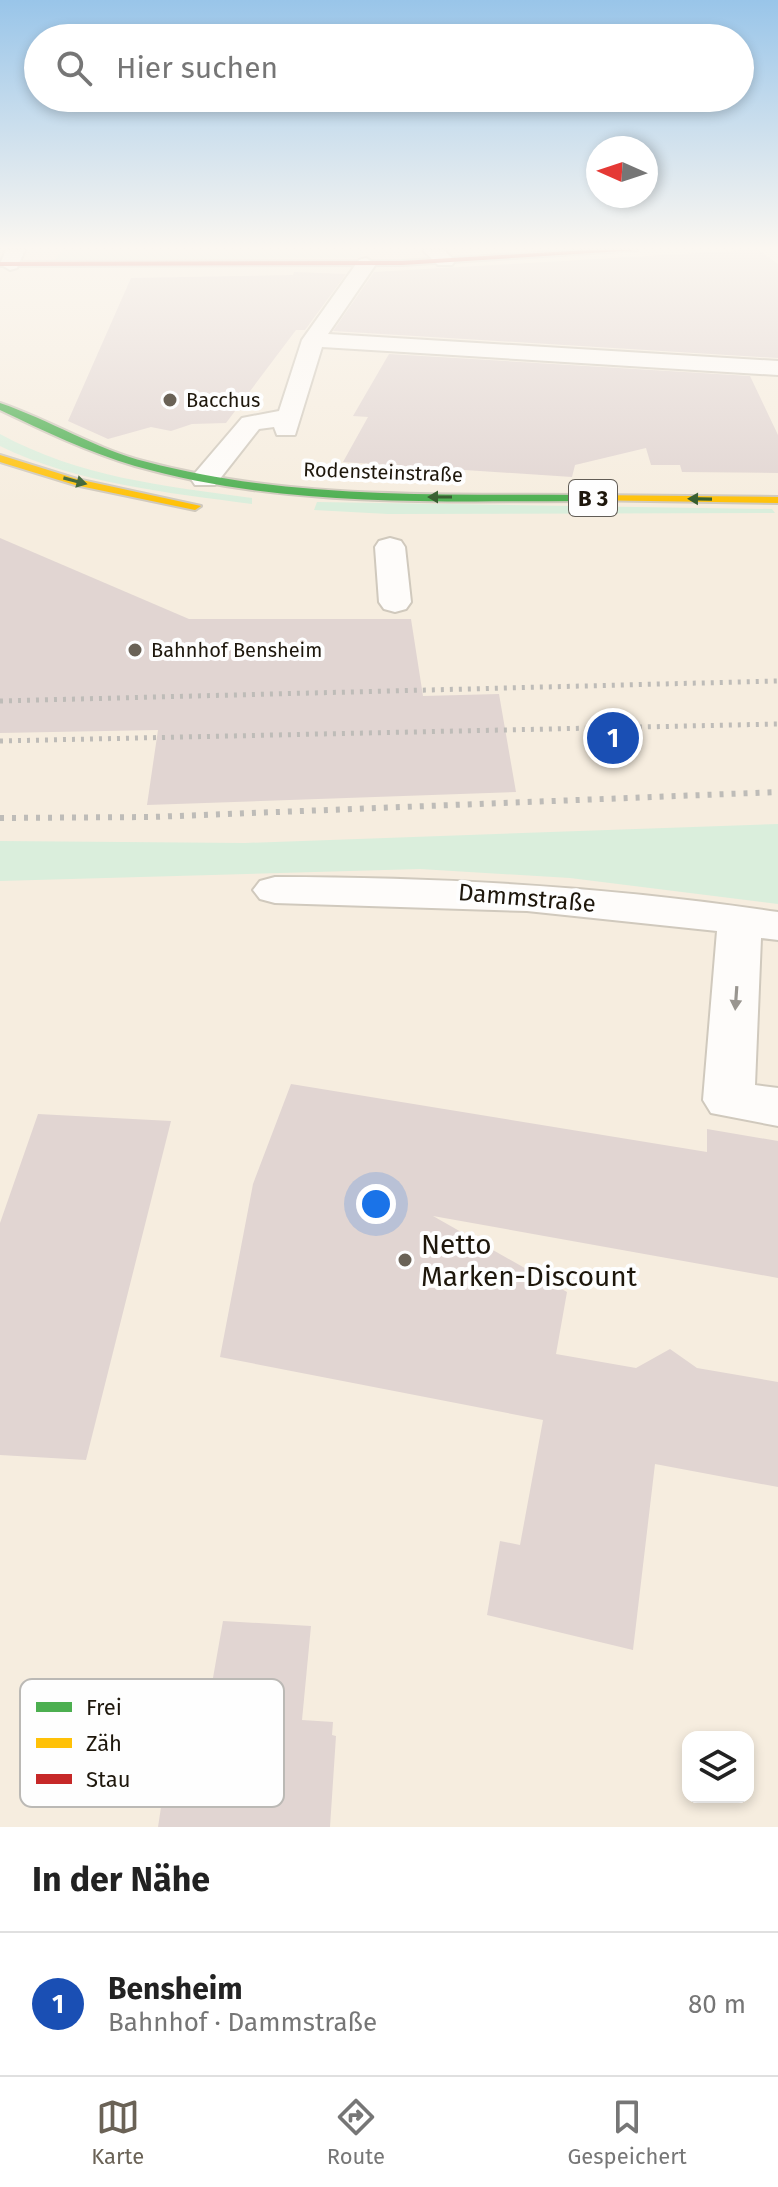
<!DOCTYPE html>
<html lang="de">
<head>
<meta charset="utf-8">
<style>
	:root { --surface:#fff; --page:#f6f6f6; --text:#222; --muted:#767676; --line:#e0e0e0; --accent:#6a6256 }
	body { margin:0; font-family:"Fira Sans",sans-serif; background:var(--page); color:var(--text) }
	.controls { position:absolute; right:24px; bottom:24px; display:grid; overflow:hidden; border-radius:16px; box-shadow:0 4px 12px #0003 }
	.controls button { width:72px; height:72px; display:grid; place-items:center; padding:0; border:0; border-bottom:2px solid var(--line); background:var(--surface); color:var(--text); font:40px sans-serif }
	.compass { position:absolute; left:586px; top:136px; width:72px; height:72px; border-radius:50%; background:var(--surface); box-shadow:0 4px 12px #0003; rotate:273deg }
	.you { position:absolute; left:376px; top:1204px; width:28px; height:28px; margin:-20px; border:6px solid #fff; border-radius:50%; background:#1a73e8; box-shadow:0 0 0 12px #1a73e833 }
	.badge { display:grid; place-items:center; width:52px; height:52px; border-radius:50%; background:var(--accent); color:#fff; font-size:26px; font-weight:700 }
	.pin { position:absolute; translate:-50% -50%; border:4px solid #fff; box-shadow:0 2px 8px #0006 }
	.list { margin:0; padding:0; list-style:none }
	h2 { display:flex; justify-content:space-between; align-items:center; height:104px; margin:0; padding:0 32px; font-size:34px }
	h2 small { font-size:26px; font-weight:400; color:var(--muted) }
	.list li { display:grid; grid-template-columns:52px 1fr auto; gap:24px; align-items:center; box-sizing:border-box; height:144px; padding:0 32px; border-top:2px solid var(--line) }
	.list b { display:block; font-size:30px; white-space:nowrap }
	.list p { margin:0; font-size:26px; white-space:nowrap; color:var(--muted) }
	.list em { font-size:26px; font-style:normal; color:var(--muted) }
	.icon { flex:none; width:44px; height:44px; fill:none; stroke:currentColor; stroke-width:2; stroke-linecap:round; stroke-linejoin:round }
	.map { position:relative; flex:none; width:778px; height:1827px; overflow:hidden }
	.search { position:absolute; background:var(--surface); box-shadow:0 4px 12px #0003; left:24px; right:24px; top:24px; height:88px; display:flex; align-items:center; gap:20px; box-sizing:border-box; padding:0 28px; border-radius:44px; color:var(--muted); font-size:30px }
	.sheet { height:248px; background:var(--surface) }
	nav { display:flex; justify-content:space-around; align-items:center; box-sizing:border-box; height:112px; border-top:2px solid var(--line); background:var(--surface); font-size:22px; color:var(--muted) }
	nav a { display:grid; justify-items:center; gap:4px }
	nav .on { color:var(--accent) }
	.map>svg:first-child { display:block }
</style>
</head>
<body>
<div class="map">
<svg width="778" height="1827" viewBox="0 0 778 1827">
	<rect width="100%" height="100%" fill="#f6eddf"/>
	<path fill="#daeedc" d="M62,250h300l-5,8 -302,2z
		M0,434c79,43 163,52 252,64v6c-83,-11 -176,-21 -252,-58z
		M317,502l455,7 3,4 -387,1 -74,-4z
		M778,824v80l-208,-26 -150,-9 -420,12v-40l245,2z"/>
	<path fill="#e1d5d2" d="M749,250h10l19,14v94l-445,-27 41,-59z
		M294,272l52,2 -41,56h-9l-70,93 -34,1 -21,7 -20,-4 -43,12 -40,-18 63,-143 162,-3z
		M389,354l361,22 28,59v38l-96,-1 -2,-7h-29l-5,-17 -71,17 -3,12 -229,-15 25,-45 -15,-1z
		M0,538l189,81h222l12,77 76,-2 17,98 -369,13 11,-75 -158,3z
		M291,1084l416,68v-23l71,12v137l-345,-62 134,76 -11,62 80,14 34,-19 27,19 81,14v105l-123,-23 -22,186 -146,-35 13,-74 20,4 23,-125 -323,-63 33,-173z
		M38,1114l133,7 -85,339 -86,-5v-232z
		M223,1621l88,5 -9,94 31,2 -1,13 4,1 -6,91h-172l15,-99 31,1z"/>
	<g fill="none" stroke-linecap="round" stroke-linejoin="round">
		<defs>
			<path id="street" d="M6,250h19l-8,18 -7,2 -10,-6z
				M423,250h21l11,11 -3,4h-14z
				M366,258l10,6 -48,70 450,27v14l-456,-28 -27,88h-18l-3,-8 -15,2 -44,56h-20l-4,-6 4,-6 47,-55 37,-7 23,-71 57,-80z
				M390,538l11,3 4,6 6,55 -5,7 -11,3 -11,-3 -5,-7 -4,-55 4,-6z
				M275,877c169,0 336,10 503,35v28l-17,-2 -6,147 23,3v38l-67,-13 -8,-13 14,-169 -190,-20 -252,-8 -15,-4 -7,-9 7,-9z"/>
			<path id="fast" d="M0,403c50,17 95,46 147,59 144,38 294,32 442,33l6,3 -6,3c-151,0 -307,7 -454,-35 -47,-14 -91,-35 -135,-56z"/>
			<path id="slow" d="M0,455l77,24 124,27 -6,4 -120,-25 -75,-23z
				M589,495l189,2v6l-193,-3 -2,-2z"/>
			<path id="jam" d="M587,250h51l-236,15 -402,1v-4l402,-1z"/>
		</defs>
		<use href="#street" stroke="#d0c9bd" stroke-width="4"/>
		<use href="#fast" stroke="#d0c9bd" stroke-width="4"/>
		<use href="#slow" stroke="#d0c9bd" stroke-width="4"/>
		<use href="#jam" stroke="#d0c9bd" stroke-width="4"/>
		<use href="#street" fill="#fefcfa" fill-rule="evenodd"/>
		<use href="#fast" fill="#4caf50" fill-rule="evenodd"/>
		<use href="#slow" fill="#ffc107" fill-rule="evenodd"/>
		<use href="#jam" fill="#c62828" fill-rule="evenodd"/>
		<path stroke="#bebcb8" stroke-width="5" stroke-dasharray="3 6" stroke-linecap="butt" d="M0,701l778,-20
			M0,741l778,-17"/>
		<path stroke="#bebcb8" stroke-width="6" stroke-dasharray="4 8" stroke-linecap="butt" d="M0,818l152,-1 626,-25"/>
	</g>
	<defs><path id="oneway-solid" d="M-6-.8H1V-3.2L6.5 0L1 3.2V.8H-6Z" transform="scale(2)"/></defs>
	<g fill="#335b2b">
		<use href="#oneway-solid" transform="translate(75 481) rotate(15)"/>
		<use href="#oneway-solid" transform="translate(440 497) rotate(-180)"/>
		<use href="#oneway-solid" transform="translate(700 499) rotate(-179)"/>
	</g>
	<use fill="#99958f" href="#oneway-solid" transform="translate(736 998) rotate(94)"/>
	<linearGradient id="sky" x2="0" y2="1"><stop stop-color="#99c5e9"/><stop offset="0.49" stop-color="#fbf7f1"/><stop offset="1" stop-color="#fbf7f1" stop-opacity="0"/></linearGradient>
	<rect width="778" height="506" fill="url(#sky)"/>
	<g fill="#6a6256" stroke="#fefefe" stroke-width="3">
		<circle cx="170" cy="400" r="8"/>
		<circle cx="135" cy="650" r="8"/>
		<circle cx="405" cy="1260" r="8"/>
	</g>
	<g text-anchor="middle" stroke-width="8" stroke-linejoin="round" paint-order="stroke">
		<g font-size="20" fill="#1e170c" stroke="#fefefe" text-anchor="start">
			<text x="186" y="407">Bacchus</text>
			<text x="151" y="657">Bahnhof Bensheim</text>
		</g>
		<g font-size="20" fill="#1e170c" stroke="#fefefe">
			<text transform="translate(383 472) rotate(2)" y="7">Rodensteinstraße</text>
		</g>
		<rect fill="#fefefe" stroke="#615c55" stroke-width="2" x="569" y="480" width="48" height="36" rx="6"/>
		<g font-size="22" font-weight="bold" fill="#1e170c">
			<text x="593" y="506">B 3</text>
		</g>
		<g font-size="24" fill="#1e170c" stroke="#fefefe">
			<text transform="translate(527 898) rotate(5)" y="8">Dammstraße</text>
		</g>
		<g font-size="28" fill="#1e170c" stroke="#fefefe" text-anchor="start">
			<text x="421" y="1254">Netto<tspan x="421" dy="32">Marken-Discount</tspan></text>
		</g>
	</g>
	<rect x="20" y="1679" width="264" height="128" rx="12" fill="#fefefe" stroke="#bbb9b5" stroke-width="2"/>
	<rect x="36" y="1702" width="36" height="10" fill="#4caf50"/>
	<rect x="36" y="1738" width="36" height="10" fill="#ffc107"/>
	<rect x="36" y="1774" width="36" height="10" fill="#c62828"/>
	<g font-size="22" fill="#1e170c">
		<text x="86" y="1715">Frei</text>
		<text x="86" y="1751">Zäh</text>
		<text x="86" y="1787">Stau</text>
	</g>
</svg>
<div class="controls">
<button><svg class="icon" aria-label="layers" viewBox="0 0 24 24"><path d="M12 4l9 5-9 5-9-5zM3 14l9 5 9-5"/></svg></button>
</div>
<svg class="compass" viewBox="-18 -18 36 36"><path d="M0-13l5 13h-10z" fill="#e53935"/><path d="M0 13l5-13h-10z" fill="#767676"/></svg>
<div class="you"></div>
<div class="pin badge" style="left:613px;top:738px;background:#1a4fb4">1</div>
<div class="search"><svg class="icon" aria-label="search" viewBox="0 0 24 24"><circle cx="10" cy="10" r="6"/><path d="M15 15l6 6"/></svg>Hier suchen</div>
</div>
<section class="sheet">
<h2>In der Nähe<small></small></h2>
<ul class="list">
<li><span class="badge" style="background:#1a4fb4">1</span><div><b>Bensheim</b><p>Bahnhof · Dammstraße</p></div><em>80 m</em></li>
</ul>
</section>
<nav>
<a class="on"><svg class="icon" aria-label="map" viewBox="0 0 24 24"><path d="M3 6l6-2 6 2 6-2v14l-6 2-6-2-6 2zM9 4v14M15 6v14"/></svg>Karte</a>
<a><svg class="icon" aria-label="directions" viewBox="0 0 24 24"><path d="M12 3l9 9-9 9-9-9zM9 14v-3h6M13 9l2 2-2 2"/></svg>Route</a>
<a><svg class="icon" aria-label="saved" viewBox="0 0 24 24"><path d="M7 4h10v16l-5-4-5 4z"/></svg>Gespeichert</a>
</nav>
</body>
</html>
